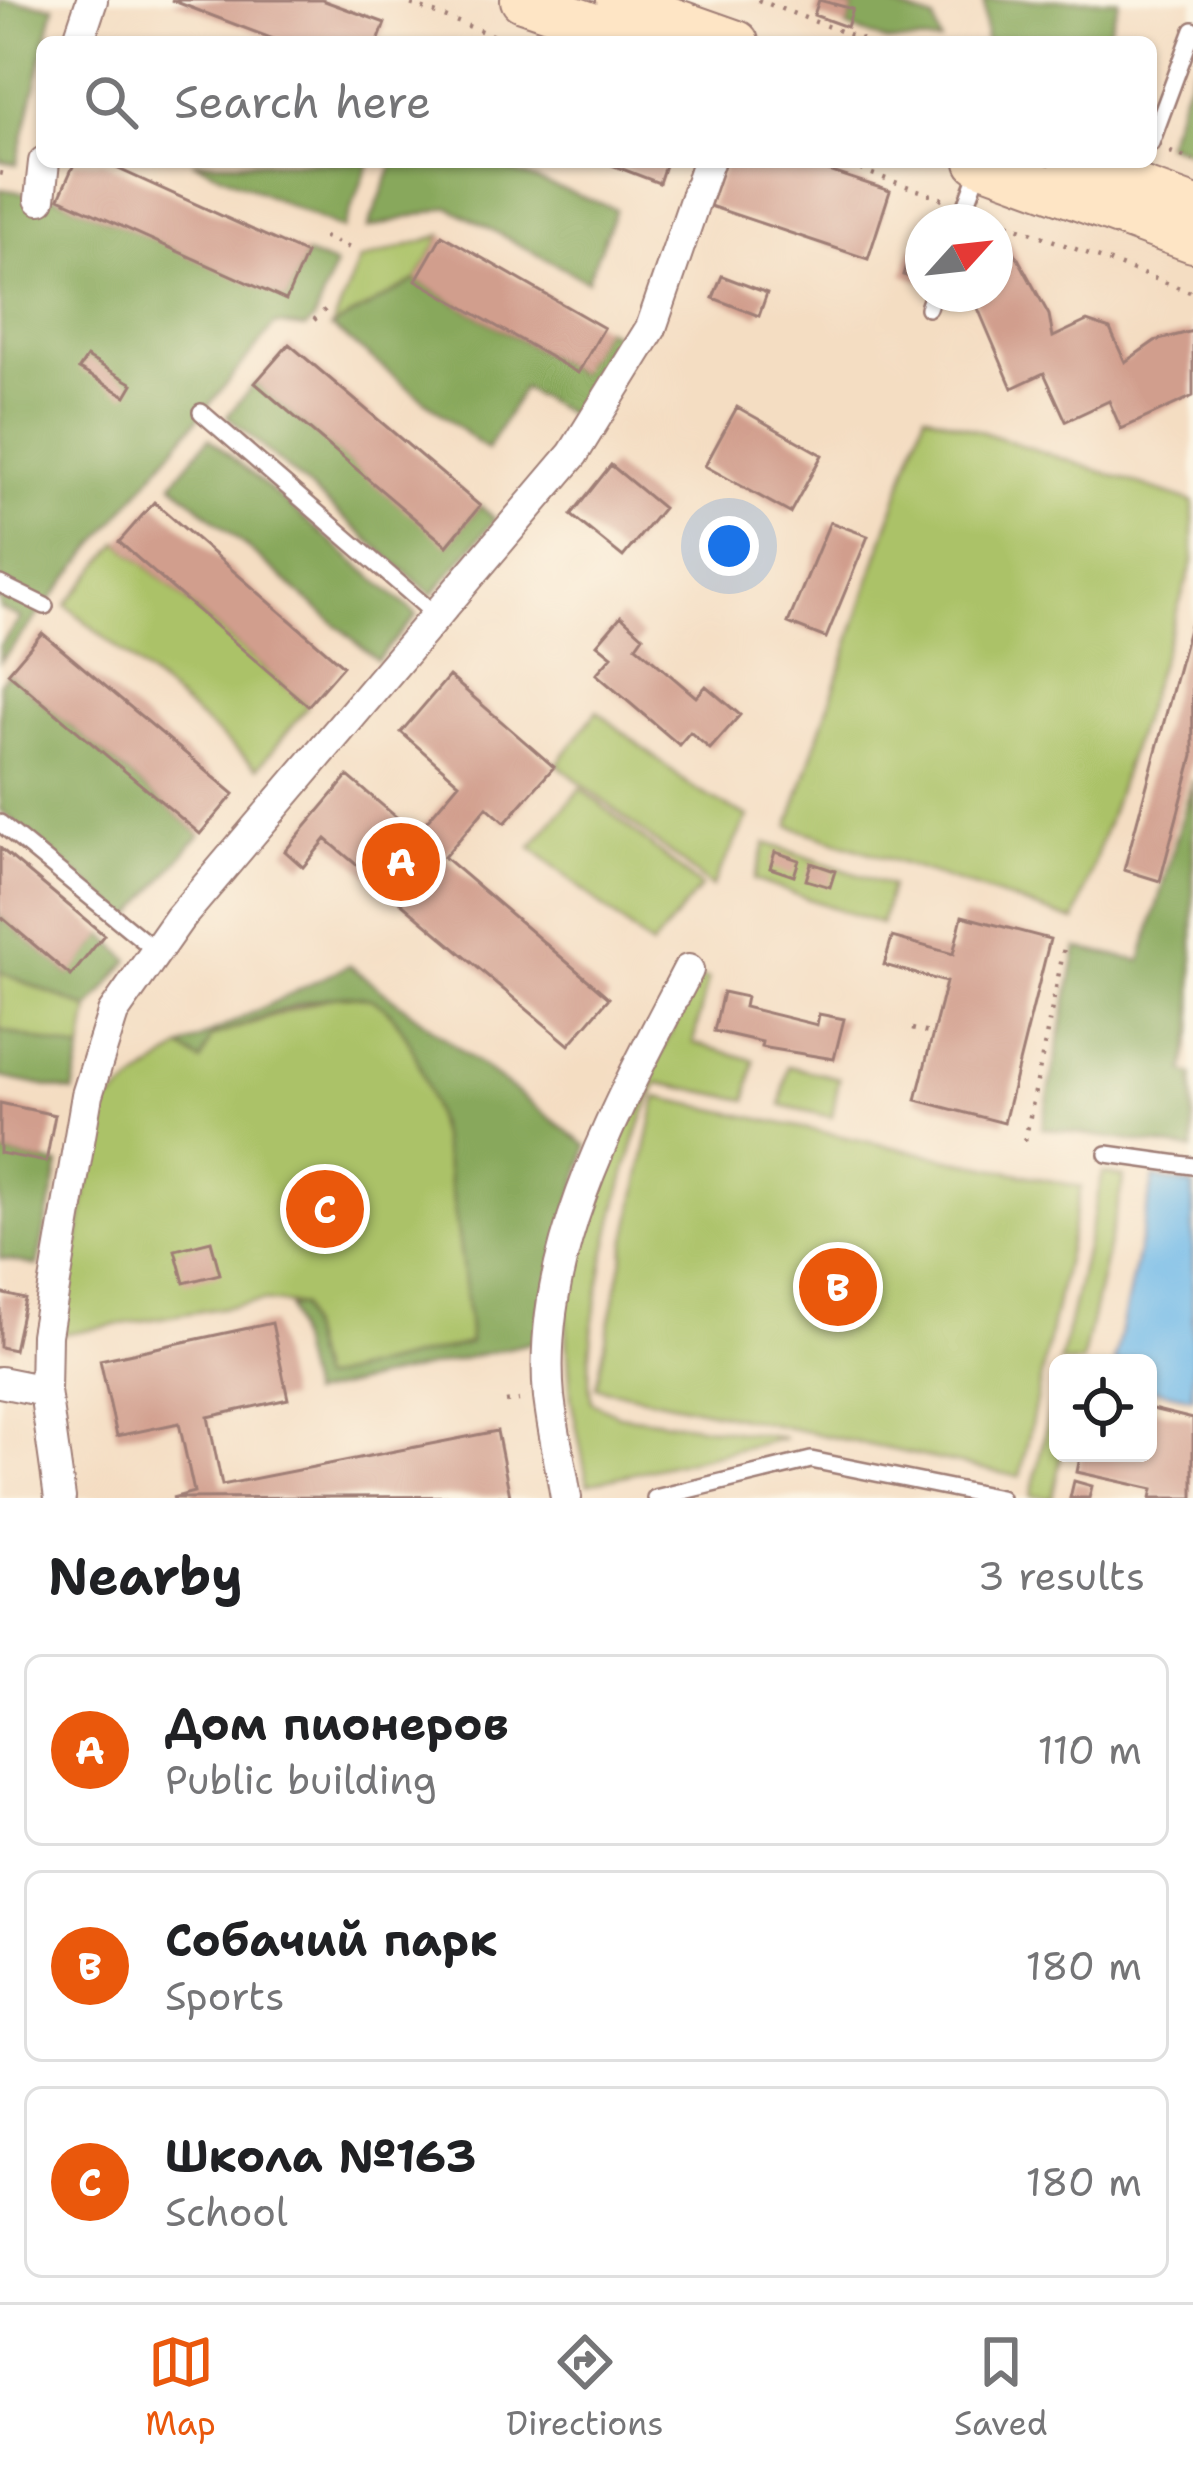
<!DOCTYPE html>
<html lang="en">
<head>
<meta charset="utf-8">
<style>
	:root { --surface:#fff; --page:#f2f2f2; --text:#202124; --muted:#757577; --line:#e0e0e0; --accent:#ea580c }
	body { margin:0; font-family:"Shantell Sans",sans-serif; background:var(--page); color:var(--text) }
	.controls { position:absolute; right:36px; bottom:36px; display:grid; overflow:hidden; border-radius:18px; box-shadow:0 3px 9px #0004 }
	.controls button { width:108px; height:108px; display:grid; place-items:center; padding:0; border:0; border-bottom:3px solid var(--line); background:var(--surface); color:var(--text); font:60px sans-serif }
	.compass { position:absolute; left:905px; top:204px; width:108px; height:108px; border-radius:50%; background:var(--surface); box-shadow:0 3px 9px #0004; rotate:63deg }
	.you { position:absolute; left:729px; top:546px; width:42px; height:42px; margin:-30px; border:9px solid #fff; border-radius:50%; background:#1a73e8; box-shadow:0 0 0 18px #1a73e833 }
	.badge { display:grid; place-items:center; width:78px; height:78px; border-radius:50%; background:var(--accent); color:#fff; font-size:39px; font-weight:700 }
	.pin { position:absolute; translate:-50% -50%; border:6px solid #fff; box-shadow:0 3px 12px #0006 }
	.list { margin:0; padding:0; list-style:none }
	h2 { display:flex; justify-content:space-between; align-items:center; height:156px; margin:0; padding:0 48px; font-size:51px }
	h2 small { font-size:39px; font-weight:400; color:var(--muted) }
	.list li { display:grid; grid-template-columns:78px 1fr auto; gap:36px; align-items:center; box-sizing:border-box; height:192px; margin:0 24px 24px; padding:0 24px; border:3px solid var(--line); border-radius:18px }
	.list b { display:block; font-size:45px; white-space:nowrap }
	.list p { margin:0; font-size:39px; white-space:nowrap; color:var(--muted) }
	.list em { font-size:39px; font-style:normal; color:var(--muted) }
	.icon { flex:none; width:66px; height:66px; fill:none; stroke:currentColor; stroke-width:2; stroke-linecap:round; stroke-linejoin:round }
	.map { position:relative; flex:none; width:1193px; height:1498px; overflow:hidden }
	.search { position:absolute; background:var(--surface); box-shadow:0 3px 9px #0004; left:36px; right:36px; top:36px; height:132px; display:flex; align-items:center; gap:30px; box-sizing:border-box; padding:0 42px; border-radius:18px; color:var(--muted); font-size:45px }
	.sheet { height:804px; background:var(--surface) }
	nav { display:flex; justify-content:space-around; align-items:center; box-sizing:border-box; height:168px; border-top:3px solid var(--line); background:var(--surface); font-size:33px; color:var(--muted) }
	nav a { display:grid; justify-items:center; gap:6px }
	nav .on { color:var(--accent) }
	.map>svg:first-child { display:block }
</style>
</head>
<body>
<div class="map">
<svg width="1193" height="1498" viewBox="0 0 1193 1498">
	<rect width="100%" height="100%" fill="#fcf5e5"/>
	<filter id="ink" filterUnits="userSpaceOnUse"><feTurbulence type="fractalNoise" baseFrequency=".00833" numOctaves="2"/><feDisplacementMap in="SourceGraphic" scale="24" xChannelSelector="R" yChannelSelector="G"/><feConvolveMatrix kernelMatrix="1 2 1 2 8 2 1 2 1" color-interpolation-filters="sRGB"/></filter>
	<filter id="wash" filterUnits="userSpaceOnUse"><feTurbulence type="fractalNoise" baseFrequency=".004" numOctaves="4" result="noise"/><feDisplacementMap in="SourceGraphic" scale="48" xChannelSelector="R" yChannelSelector="G"/><feGaussianBlur stdDeviation="2.7" result="paint"/><feColorMatrix in="noise" values="0 0 0 0 0 0 0 0 0 0 0 0 0 0 0 0 0 1.4 0 .05"/><feComposite in="paint" operator="in"/></filter>
	<g filter="url(#wash)">
		<rect width="100%" height="100%" fill="#f4ddc2"/>
		<path fill="#abc267" stroke="#7a7049" stroke-width="3" d="M442,235l-26,45 -84,47 28,-67z
			M925,413l268,89v60l-118,359 -286,-95z
			M119,542l189,164 -50,62 -192,-163z
			M597,711l97,78 54,28 -36,70 -155,-123z
			M581,788l120,99 -50,60 -120,-100z
			M766,843l125,43 -10,38 -127,-44z
			M0,972l89,37 -7,42 -82,-21z
			M698,977l10,3 -15,63 61,17 -7,40 -89,-17c-30,54 -81,262 -66,319l27,13 166,23 -197,46 -17,-85 -6,-94 47,-154z
			M340,994c11,2 28,2 36,7 67,42 89,268 94,342l-151,37 -18,-75 -38,-4 -202,33 39,-226 81,-60 19,13 11,-24z
			M788,1066l51,12 -7,39 -51,-12z
			M657,1097l424,90 -61,290 -424,-90z
			M1103,1173l21,4 -42,186h-22z
			M1058,1373v80h4l-10,45 -21,-2z"/>
		<path fill="#88a85c" stroke="#696444" stroke-width="3" d="M0,0l54,6 -37,158 -17,-3z
			M826,0h51l57,20 7,22h-53l-41,-15 6,-18z
			M984,0h135l-14,42h-119z
			M1193,66v87l-28,-10z
			M193,162h177l-27,67z
			M394,162h92l130,47 -29,72 -138,-74 -81,21z
			M0,189l59,9 227,101 20,-45 29,11 -21,55 -9,8 -30,-4 -275,338v-17l21,-27 -21,-9z
			M416,280l161,93 27,-45 25,14 -49,79 -57,-33 -36,62 -155,-123z
			M255,383l193,162 32,-39 15,13 -63,76 -205,-179z
			M209,438l208,177 -40,45 -205,-177z
			M8,673l192,161 -70,85 -130,-109v-127z
			M1193,780v249l-9,43 9,3v75l-151,-22 35,-180 64,13z
			M0,916l70,59 34,-40 25,25 -40,49 -89,-37z
			M349,965l238,181 -53,196 -225,53 -20,-88 12,-2 18,75 151,-37c-5,-65 -31,-323 -100,-344 -47,-14 -113,23 -159,38l-10,25 -20,-14z
			M0,1030l82,21 -9,41 -73,-15z
			M0,1153l59,12 -22,101 -37,-8z"/>
		<path fill="#71bae9" stroke="#5e6c8a" stroke-width="3" d="M1154,1177l39,9v212l-45,-10v-25h-34z"/>
		<g id="blocks">
			<path fill="#d19e8d" d="M171,0h151l63,23 -7,19h-97z
				M819,0l34,9 -6,18 -33,-12z
				M75,162h28l203,92 -20,46 -227,-102z
				M604,162h62l-7,21z
				M725,162h77l88,29 -22,68 -158,-53z
				M442,235l162,93 -26,45 -162,-93z
				M1009,242l40,73 4,22 34,-16 23,8 15,33 30,-21 38,-10v65l-72,33 -12,-28 -43,20 -22,-48 -32,15 -40,-94h23v-45z
				M912,246l11,4v31l-20,-6z
				M722,276l45,17 -8,23 -46,-18z
				M289,344l191,162 -33,40 -192,-163z
				M87,357l46,27 -7,12 -47,-27z
				M737,407l85,48 -32,58 -85,-47z
				M611,465l52,43 -40,49 -52,-42z
				M154,502l189,164 -35,40 -189,-164z
				M830,522l38,14 -42,102 -38,-15z
				M621,616l22,20 -7,10 60,51 10,-11 34,29 -30,34 -20,-17 -11,13 -83,-71 16,-18 -15,-12z
				M1192,618l1,138 -33,125 -36,-11z
				M42,633l192,161 -34,40 -192,-161z
				M449,676l105,91 -49,56 -18,-16 -43,50 165,141 -40,47 -243,-206 -23,28 -18,-16 63,-75 68,58 43,-51 -58,-51z
				M0,848l104,87 -33,41 -71,-60z
				M775,852l24,8 -5,16 -24,-8z
				M811,863l24,8 -5,16 -24,-7z
				M962,916l88,23 -46,184 -88,-23 30,-118 -62,-17 8,-28 61,17z
				M723,992l23,5 -2,10 73,18 2,-11 25,5 -10,40 -73,-12 1,-5 -48,-11z
				M0,1103l55,12 -9,47 -46,-9z
				M211,1241l9,33 -36,9 -9,-33z
				M0,1293l25,6 -11,51 -14,-3z
				M272,1323l16,76 -80,18 14,68 275,-54 13,65 -338,2 22,-6 -15,-69 -62,13 -17,-76z
				M1148,1408l45,11v79h-42l2,-9 -76,-17 4,-19h67z
				M1074,1481l18,5 -3,12h-19z"/>
		</g>
	</g>
	<g filter="url(#ink)">
		<use href="#blocks" fill-opacity="0" stroke="#9f7e76" stroke-width="3"/>
		<g fill="none" stroke-linecap="round" stroke-linejoin="round">
			<defs>
				<path id="lane" d="M1151,143l42,-113
					M960,222l20,-54
					M928,308l5,-14
					M201,412l237,205
					M0,584l45,22
					M0,823l155,127
					M1107,1154l86,12
					M655,1498l156,-38 189,38"/>
				<path id="street" d="M78,42l14,-42
					M40,199l4,-37
					M0,1382l45,9
					M60,1498l-15,-107 1,-56 41,-240 26,-82 66,-94 394,-465 78,-126 57,-166
					M566,1498c-5,-33 -13,-67 -17,-101 -14,-150 73,-299 139,-427"/>
				<path id="secondary" d="M522,0l122,42
					M618,0l119,42
					M977,162l216,79
					M1070,162l123,45"/>
			</defs>
			<use href="#lane" stroke="#9f7e76" stroke-width="20"/>
			<use href="#street" stroke="#9f7e76" stroke-width="34"/>
			<use href="#secondary" stroke="#9f7e76" stroke-width="46"/>
			<path stroke="#9f7e76" stroke-width="4.5" stroke-dasharray="3 9" stroke-linecap="butt" d="M400,0l110,42
				M758,0l111,42
				M1170,152l23,8
				M838,162l108,38
				M0,173l4,1
				M985,215l208,78
				M324,237l26,11
				M314,320l12,-11
				M912,1029l21,5
				M1025,1141l39,-193
				M506,1402l13,-2"/>
			<use href="#lane" stroke="#fff" stroke-width="15"/>
			<use href="#street" stroke="#fff" stroke-width="30"/>
			<use href="#secondary" stroke="#fee5c5" stroke-width="42"/>
		</g>
	</g>
</svg>
<div class="controls">
<button><svg class="icon" aria-label="locate" viewBox="0 0 24 24"><circle cx="12" cy="12" r="6"/><path d="M12 2v4M12 18v4M2 12h4M18 12h4"/></svg></button>
</div>
<svg class="compass" viewBox="-18 -18 36 36"><path d="M0-13l5 13h-10z" fill="#e53935"/><path d="M0 13l5-13h-10z" fill="#757577"/></svg>
<div class="you"></div>
<div class="pin badge" style="left:401px;top:862px">A</div>
<div class="pin badge" style="left:838px;top:1287px">B</div>
<div class="pin badge" style="left:325px;top:1209px">C</div>
<div class="search"><svg class="icon" aria-label="search" viewBox="0 0 24 24"><circle cx="10" cy="10" r="6"/><path d="M15 15l6 6"/></svg>Search here</div>
</div>
<section class="sheet">
<h2>Nearby<small>3 results</small></h2>
<ul class="list">
<li><span class="badge">A</span><div><b>Дом пионеров</b><p>Public building</p></div><em>110 m</em></li>
<li><span class="badge">B</span><div><b>Собачий парк</b><p>Sports</p></div><em>180 m</em></li>
<li><span class="badge">C</span><div><b>Школа №163</b><p>School</p></div><em>180 m</em></li>
</ul>
</section>
<nav>
<a class="on"><svg class="icon" aria-label="map" viewBox="0 0 24 24"><path d="M3 6l6-2 6 2 6-2v14l-6 2-6-2-6 2zM9 4v14M15 6v14"/></svg>Map</a>
<a><svg class="icon" aria-label="directions" viewBox="0 0 24 24"><path d="M12 3l9 9-9 9-9-9zM9 14v-3h6M13 9l2 2-2 2"/></svg>Directions</a>
<a><svg class="icon" aria-label="saved" viewBox="0 0 24 24"><path d="M7 4h10v16l-5-4-5 4z"/></svg>Saved</a>
</nav>
</body>
</html>
